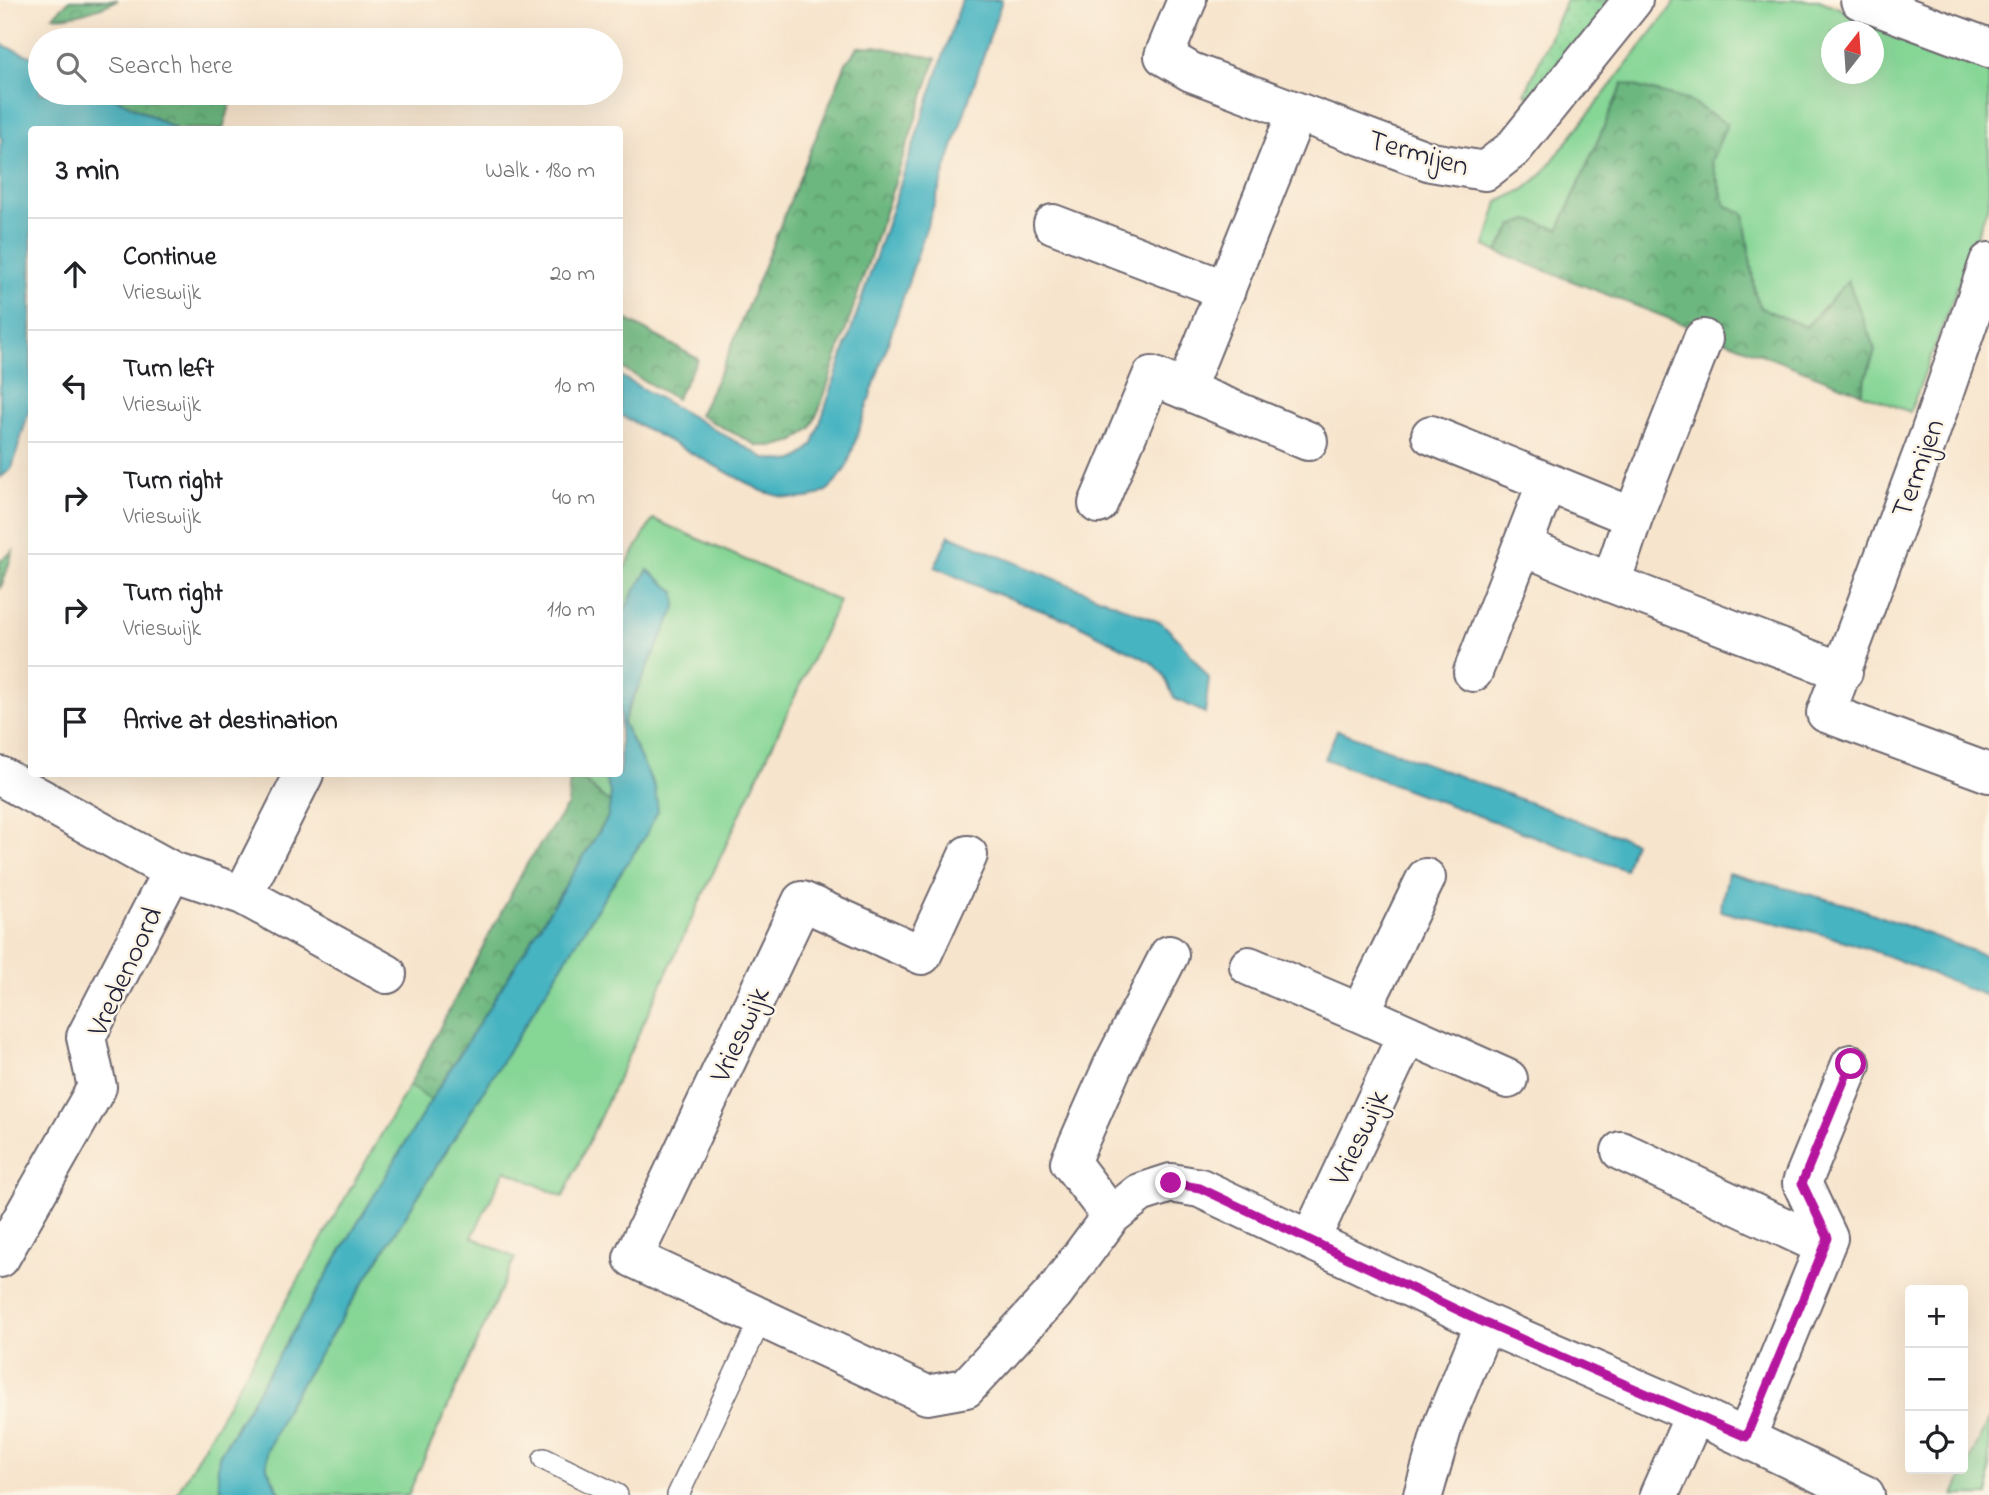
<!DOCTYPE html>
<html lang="en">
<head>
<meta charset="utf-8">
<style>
	:root { --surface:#fff; --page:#f6f6f6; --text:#202124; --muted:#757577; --line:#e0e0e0 }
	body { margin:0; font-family:"Indie Flower",sans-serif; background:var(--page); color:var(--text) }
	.controls { position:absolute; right:21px; bottom:21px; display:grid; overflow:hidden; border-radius:7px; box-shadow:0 7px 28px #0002 }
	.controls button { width:63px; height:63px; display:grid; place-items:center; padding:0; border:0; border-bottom:2px solid var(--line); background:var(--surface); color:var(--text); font:35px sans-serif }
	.compass { position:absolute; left:1821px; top:21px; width:63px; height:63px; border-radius:50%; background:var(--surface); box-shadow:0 7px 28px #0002; rotate:17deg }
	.stop { position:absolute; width:21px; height:21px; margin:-16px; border:5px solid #b5179e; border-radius:50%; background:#fff }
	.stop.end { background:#b5179e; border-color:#fff; box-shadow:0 2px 7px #0008 }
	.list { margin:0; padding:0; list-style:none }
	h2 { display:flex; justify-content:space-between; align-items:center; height:91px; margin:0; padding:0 28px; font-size:30px }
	h2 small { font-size:23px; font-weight:400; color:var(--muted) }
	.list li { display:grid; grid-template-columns:46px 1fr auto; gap:21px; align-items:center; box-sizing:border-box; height:112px; padding:0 28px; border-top:2px solid var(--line) }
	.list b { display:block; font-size:26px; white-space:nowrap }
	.list p { margin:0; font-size:23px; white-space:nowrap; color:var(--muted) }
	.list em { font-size:23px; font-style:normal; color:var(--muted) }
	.icon { flex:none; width:38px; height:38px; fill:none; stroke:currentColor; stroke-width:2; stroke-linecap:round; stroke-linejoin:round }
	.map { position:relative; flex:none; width:1989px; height:1495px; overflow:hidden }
	.search { position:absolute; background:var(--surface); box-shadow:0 7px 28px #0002; left:28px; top:28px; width:595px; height:77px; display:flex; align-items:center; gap:18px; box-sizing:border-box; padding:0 24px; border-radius:38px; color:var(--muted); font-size:26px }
	.panel { position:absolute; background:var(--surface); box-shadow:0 7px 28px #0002; left:28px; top:126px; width:595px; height:651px; border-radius:7px }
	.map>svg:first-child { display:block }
</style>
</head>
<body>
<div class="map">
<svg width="1989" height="1495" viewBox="0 0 1989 1495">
	<defs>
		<pattern id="forest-crowns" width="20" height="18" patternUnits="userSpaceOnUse" patternTransform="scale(1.75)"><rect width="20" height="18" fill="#6cb77f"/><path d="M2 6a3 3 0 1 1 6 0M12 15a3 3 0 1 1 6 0" fill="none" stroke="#589469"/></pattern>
		<pattern id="park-dots" width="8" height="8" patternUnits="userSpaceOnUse" patternTransform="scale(1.75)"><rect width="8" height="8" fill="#86d696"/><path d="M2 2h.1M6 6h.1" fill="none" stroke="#73b782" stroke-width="1.8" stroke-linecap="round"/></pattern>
	</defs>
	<rect width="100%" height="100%" fill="#fcf5e5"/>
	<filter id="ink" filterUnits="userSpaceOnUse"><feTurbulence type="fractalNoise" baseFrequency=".0143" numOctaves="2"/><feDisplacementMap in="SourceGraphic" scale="14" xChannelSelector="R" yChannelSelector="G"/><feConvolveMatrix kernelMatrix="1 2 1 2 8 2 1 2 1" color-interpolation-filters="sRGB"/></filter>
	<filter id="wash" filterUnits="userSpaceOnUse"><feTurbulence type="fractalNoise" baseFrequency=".00686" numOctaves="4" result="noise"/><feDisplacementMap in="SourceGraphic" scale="28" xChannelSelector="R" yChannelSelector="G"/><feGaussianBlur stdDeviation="1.57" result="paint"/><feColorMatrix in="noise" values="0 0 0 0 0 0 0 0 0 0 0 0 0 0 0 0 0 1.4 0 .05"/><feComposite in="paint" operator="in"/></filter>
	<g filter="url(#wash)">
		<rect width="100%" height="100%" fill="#f7e4cc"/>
		<path fill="#86d696" stroke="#547c68" stroke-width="2" fill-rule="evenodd" d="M1677,0h142l170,68v135l-79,209 -49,-19 14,-43 -27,-69 -42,46 -45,-19 -6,-14 -20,-85 -9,-3 -15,-45 16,-37 -168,105 -46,-4 -16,27 -12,-6 13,-44 27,-13 17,-15zM1832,32h42v42h-42z
			M653,519l186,82 -276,596 -58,-27 -33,67 43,21 -107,237h-127l-14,-27v-17l20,-45 322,-516 35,-52 11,-50 -32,-65 52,-131 -27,-22 -16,25 -12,27v-46z
			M576,774h26l9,16v14z
			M409,1086l22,14 -212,356 1,34 5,5h-49z
			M1989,1418v77h-35z"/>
		<path fill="url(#forest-crowns)" stroke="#476c5d" stroke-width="2" d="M70,0h48c-17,8 -47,19 -65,16z
			M146,28l12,12h-33z
			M875,46l61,12 -115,347 -10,23 -16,13 -20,5h-17l-59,-31 26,-53 121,-299 12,-16z
			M1623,83l64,17 40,24 -16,37 15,45 9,3 9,5 11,80 6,14 45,19 42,-46 27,69 -14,43 -364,-141 16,-27 16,-5 30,9z
			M106,93h113l12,9 -8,27h-47z
			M620,316l78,43 -22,40 -56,-32z
			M13,551l-10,32 -3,5v-27z
			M570,774h6l35,30 -4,15 -176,281 -22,-14 119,-224 40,-57z"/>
		<path fill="url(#park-dots)" stroke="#547c68" stroke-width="2" d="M1566,0h47l-76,100 -12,-6z"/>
		<path fill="#46b4c1" stroke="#346b7e" stroke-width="2" d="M962,0h40l-155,466c-4,6 -9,14 -14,19 -19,20 -48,14 -71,6l-142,-76v-39l145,82c26,4 31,7 48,-14z
			M0,44l40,16v33h66l70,36 -144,1 -1,274 -19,64 -12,10v-330l2,-9 -2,-2z
			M949,535l213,88 17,17 30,38 -4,35 -30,-14 -12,-25 -12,-12 -76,-39 -91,-34 -49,-22z
			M648,570l27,22 1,15 -48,102 -5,14 32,65 3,23 -14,27 -35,52 -322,516 -20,45v17l14,27h-56c-9,-10 -8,-26 -6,-39l212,-356 176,-281c5,-22 6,-25 -5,-45h18v-152l12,-27z
			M1337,730l297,112 -9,28 -300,-111z
			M1728,873l125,33 136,51v40c-58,-23 -115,-49 -175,-65 -32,-8 -63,-14 -94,-21z"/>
	</g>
	<g filter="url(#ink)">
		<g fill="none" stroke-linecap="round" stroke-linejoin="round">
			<defs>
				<path id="lane" d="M544,1459l73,36
					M678,1495l83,-176"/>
				<path id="street" d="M1187,0l-23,56 27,16 240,90 54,9 28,-22 120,-149
					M1860,0l129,48
					M1053,224l173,66
					M1989,262l-60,174 -103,277 163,60
					M1185,390l112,-278
					M1431,435l202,82
					M1098,504l54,-128 156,65
					M1523,546l88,37 232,89
					M1611,583l22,-66 70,-178
					M1473,672l74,-190
					M0,776l172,95 71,24 144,79
					M968,855l-46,100 -120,-54 -169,357 294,137 39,-7 88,-95 57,-77 29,-23 31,-10 29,5 285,135 210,91 170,81
					M243,895l61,-121
					M1249,966l111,47 148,66
					M1360,1013l66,-135
					M1621,1151l203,95
					M1111,1216l-41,-54 43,-97 56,-110
					M1310,1240l97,-205
					M0,1258l97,-171 -11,-50 86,-166
					M1746,1438l82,-200 -26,-55 49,-119
					M1423,1495l21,-73 41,-99
					M1659,1495l36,-81"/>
			</defs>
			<use href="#lane" stroke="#6d666e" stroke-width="24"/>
			<use href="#street" stroke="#6d666e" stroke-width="42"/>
			<use href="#lane" stroke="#fff" stroke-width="21"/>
			<use href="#street" stroke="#fff" stroke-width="38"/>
		</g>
	</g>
	<g fill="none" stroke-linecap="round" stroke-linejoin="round" filter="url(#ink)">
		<path stroke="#b5179e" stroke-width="9" d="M1171,1183l29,5 285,135 261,114 82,-199 -26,-55 49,-119"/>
	</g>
	<g text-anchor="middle" stroke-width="5" stroke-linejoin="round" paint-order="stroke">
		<g font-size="30" fill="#22223b" stroke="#fcf5e5">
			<text transform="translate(1419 152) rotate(16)" y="10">Termijen</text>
			<text transform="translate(1917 468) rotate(-70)" y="10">Termijen</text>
			<text transform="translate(124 971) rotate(-65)" y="10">Vredenoord</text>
			<text transform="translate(739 1034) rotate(-65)" y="10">Vrieswijk</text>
			<text transform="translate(1358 1137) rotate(-65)" y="10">Vrieswijk</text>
		</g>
	</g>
</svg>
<div class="controls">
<button>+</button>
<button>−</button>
<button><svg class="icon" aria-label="locate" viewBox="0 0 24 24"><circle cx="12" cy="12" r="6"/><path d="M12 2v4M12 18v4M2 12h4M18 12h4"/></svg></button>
</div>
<svg class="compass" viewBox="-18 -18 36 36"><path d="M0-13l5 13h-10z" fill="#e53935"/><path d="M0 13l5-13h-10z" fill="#757577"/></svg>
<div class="stop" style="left:1851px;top:1064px"></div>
<div class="stop end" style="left:1171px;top:1183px"></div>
<div class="search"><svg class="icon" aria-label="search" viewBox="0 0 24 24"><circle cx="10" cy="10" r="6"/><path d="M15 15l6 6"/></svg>Search here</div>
<section class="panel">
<h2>3 min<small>Walk · 180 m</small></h2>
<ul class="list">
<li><svg class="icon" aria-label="ahead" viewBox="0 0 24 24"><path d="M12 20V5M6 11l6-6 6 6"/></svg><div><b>Continue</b><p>Vrieswijk</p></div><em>20 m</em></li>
<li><svg class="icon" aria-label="left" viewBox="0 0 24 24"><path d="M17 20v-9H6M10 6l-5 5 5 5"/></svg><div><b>Turn left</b><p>Vrieswijk</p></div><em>10 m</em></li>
<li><svg class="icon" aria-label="right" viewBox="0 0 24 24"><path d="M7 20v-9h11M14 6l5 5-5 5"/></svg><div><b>Turn right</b><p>Vrieswijk</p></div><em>40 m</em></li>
<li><svg class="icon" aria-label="right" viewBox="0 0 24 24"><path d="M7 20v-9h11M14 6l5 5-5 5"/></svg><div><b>Turn right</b><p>Vrieswijk</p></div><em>110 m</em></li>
<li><svg class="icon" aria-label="arrive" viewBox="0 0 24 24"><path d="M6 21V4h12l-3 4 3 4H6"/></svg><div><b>Arrive at destination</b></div></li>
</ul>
</section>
</div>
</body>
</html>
